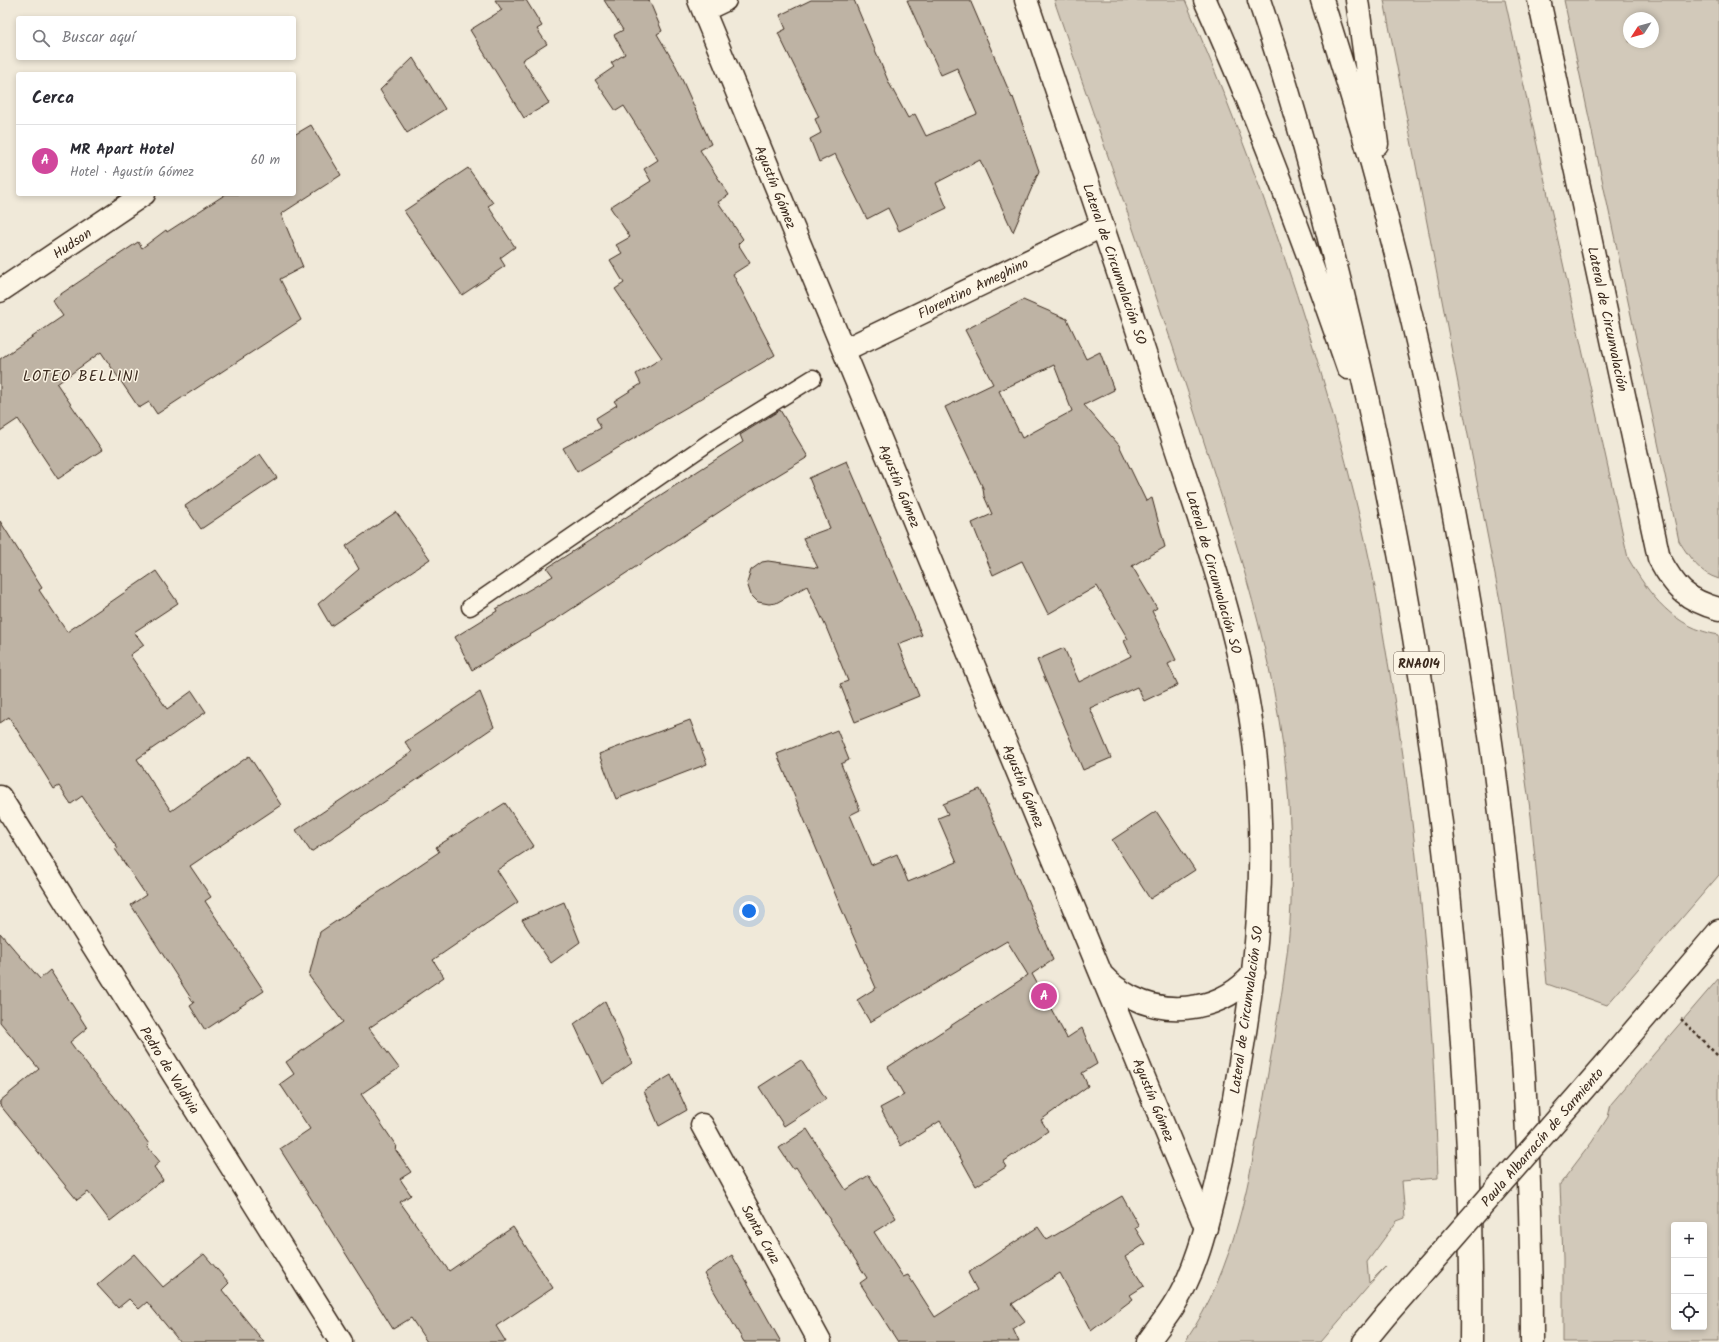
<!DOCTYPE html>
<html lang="es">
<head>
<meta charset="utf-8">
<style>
	:root { --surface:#fff; --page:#f2f2f3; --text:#2b2b33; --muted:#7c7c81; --line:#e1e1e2; --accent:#b45309 }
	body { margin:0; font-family:Kalam,sans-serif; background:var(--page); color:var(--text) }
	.controls { position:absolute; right:12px; bottom:12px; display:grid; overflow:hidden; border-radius:4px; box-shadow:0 2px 6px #0003 }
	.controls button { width:36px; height:36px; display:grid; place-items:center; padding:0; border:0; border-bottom:1px solid var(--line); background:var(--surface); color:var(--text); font:20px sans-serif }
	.compass { position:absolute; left:1623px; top:12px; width:36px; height:36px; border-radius:50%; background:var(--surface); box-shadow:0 2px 6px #0003; rotate:234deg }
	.you { position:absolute; left:749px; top:911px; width:14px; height:14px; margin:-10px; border:3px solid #fff; border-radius:50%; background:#1a73e8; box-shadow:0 0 0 6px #1a73e833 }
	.badge { display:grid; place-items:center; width:26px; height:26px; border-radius:50%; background:var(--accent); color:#fff; font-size:13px; font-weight:700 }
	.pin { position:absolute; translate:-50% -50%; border:2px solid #fff; box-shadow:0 1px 4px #0006 }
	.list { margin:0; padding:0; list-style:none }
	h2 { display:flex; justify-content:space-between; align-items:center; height:52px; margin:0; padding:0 16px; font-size:17px }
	h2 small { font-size:13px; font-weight:400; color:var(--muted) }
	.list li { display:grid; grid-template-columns:26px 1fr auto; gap:12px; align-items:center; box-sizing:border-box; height:72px; padding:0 16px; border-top:1px solid var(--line) }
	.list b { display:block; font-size:15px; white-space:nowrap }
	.list p { margin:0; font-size:13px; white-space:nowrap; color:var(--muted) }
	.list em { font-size:13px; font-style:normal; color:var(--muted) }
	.icon { flex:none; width:22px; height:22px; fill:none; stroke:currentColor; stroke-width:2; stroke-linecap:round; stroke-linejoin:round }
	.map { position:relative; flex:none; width:1719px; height:1342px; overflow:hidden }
	.search { position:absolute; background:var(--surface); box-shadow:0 2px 6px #0003; left:16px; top:16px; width:280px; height:44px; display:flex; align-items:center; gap:10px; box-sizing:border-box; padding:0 14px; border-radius:4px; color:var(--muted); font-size:15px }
	.panel { position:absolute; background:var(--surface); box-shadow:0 2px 6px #0003; left:16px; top:72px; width:280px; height:124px; border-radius:4px }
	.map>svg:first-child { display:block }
</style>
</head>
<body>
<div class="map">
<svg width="1719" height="1342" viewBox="0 0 1719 1342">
	<rect width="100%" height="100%" fill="#f0e9d9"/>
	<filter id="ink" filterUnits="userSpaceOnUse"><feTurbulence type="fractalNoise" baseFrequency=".025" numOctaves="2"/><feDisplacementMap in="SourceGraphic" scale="8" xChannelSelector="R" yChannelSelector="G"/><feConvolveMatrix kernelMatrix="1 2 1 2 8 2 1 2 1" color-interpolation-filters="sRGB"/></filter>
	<g filter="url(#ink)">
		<path fill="#d2c9ba" stroke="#867a6c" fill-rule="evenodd" d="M1054,0h131c74,172 135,348 178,531 10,41 17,84 24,126 31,172 46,346 51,521l-36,3 3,37 -8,3 -30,41 2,21 17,-17 -65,76h-136c51,-75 65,-164 80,-251 10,-62 24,-125 26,-188 1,-32 0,-66 -2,-98 -8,-124 -46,-242 -84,-360 -48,-150 -100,-297 -151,-445z
			M1384,0h121l123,558c21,37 46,70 91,77v240l-112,130 -60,-21 -16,-168 -30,-210z
			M1564,0h155v579c-20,-6 -29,-21 -40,-38zM1629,18h24v24h-24z
			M1719,978v364h-156v-84l-3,-74 32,-42 16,-25 3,-13zM1674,1225h30v102h-30z"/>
		<path fill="#beb3a4" stroke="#3b2a1e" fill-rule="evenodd" d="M495,0h31l16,26 -5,3 10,15 -25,16 27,43 -25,15 -54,-88 32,-20z
			M604,0h45l13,31 -5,3 19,32 35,78 -11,6 29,45 -11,7 25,37 -5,5 12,19 -17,11 42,81 -198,117 -14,-24 38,-20 -5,-10 21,-13 -3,-4 27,-17 -5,-10 26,-16 -47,-69 9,-6 -14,-23 12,-7 -6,-8 14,-8 -20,-30 41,-26 -7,-12 14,-9 -34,-54 -8,5 -21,-31 19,-13 -3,-4 14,-9 -11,-19 9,-5z
			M811,0h43l35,83 19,35 7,-4 11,22 51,-22 -20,-46 -16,7 -34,-75h63l42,98 1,-1 26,74 -26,61 -33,-72 -44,23 11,25 -48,23 -11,-23 -21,11 -32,-65 -16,8 -9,-23 11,-6 -6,-14 4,-2 -41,-84 8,-4 -6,-14z
			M413,58l32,51 -38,24 -27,-43z
			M311,125l30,50 -60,39 22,53 -23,12 21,41 -144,94 -8,-12 -10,6 -38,-56 -44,32 45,66 -44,29 -40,-60 -18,12v-72l63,-43 -11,-16 86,-58 4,6 24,-18 1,2 59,-38h68v-59z
			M468,168l25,35 -5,3 27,41 -15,11 5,8 -43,29 -58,-84z
			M1023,300l44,19 19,40 14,-7 14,38 -30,15 35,40 27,56 6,-3 13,49 -33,19 25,42 -5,3 24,49 -8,4 10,21 -34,16 -7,-14 -47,21 21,50 -28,12 -46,-110 27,-12 15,34 52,-26 -7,-15 4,-2 -31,-53 -49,28 -26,-53 -29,14 -21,-52 20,-9 -8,-18 -1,-8 -38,-81 48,-23 -28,-54zM1054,365l18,46 -50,27 -23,-47z
			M780,410l28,47 -63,38 -187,123 -86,52 -17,-33 42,-26 -1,-2 57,-33 -6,-8 196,-126 -3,-7z
			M260,454l17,24 -76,51 -16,-23z
			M847,461l75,174 -24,9 21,52 -64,26 -15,-38 8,-3 -22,-54 -19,-41 -31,17 -7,1 -11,-2 -7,-7 -4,-12 4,-13 11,-8 6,-1 50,7 -15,-30 27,-10 -21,-50z
			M396,512l34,47 -99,67 -13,-22 41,-35 -13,-23z
			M0,521l42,67 -3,2 28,42 89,-61 22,32 -44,29 10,13 -14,10 37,54 25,-18 14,21 -69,47 34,52 78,-55 32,49 -91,61 21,31 -6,4 59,90 -59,39 -15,-24 4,-3 -63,-98 15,-10 -31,-46 3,-1 -36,-52 -11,8 -12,-18 -5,3 -45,-72 -9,6z
			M480,692l14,35 -183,125 -15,-22 116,-78 -7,-10z
			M690,720l17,44 -91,35 -17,-45z
			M837,730l12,30 -8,4 19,46 -10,5 21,50 26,-11 11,28 49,-20 -19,-44 10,-4 -5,-10 37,-15 73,171 -21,14 35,64 15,-10 15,36 -15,9 6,13 -47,34 7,11 -45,31 3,5 -30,19 -36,-65 -39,25 -21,-38 24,-13 -16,-28 140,-92 -21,-34 -137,81 -13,-22 19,-12 -35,-80 -64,-154z
			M505,803l29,43 -37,24 21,32 -85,58 11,17 -75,51 30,40 -38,26 36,53 -2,2 16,23 -11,7 11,16 -11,7 49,69 64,-44 40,61 -57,38 10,16h-79l-16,-24 -18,11 -113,-180 30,-20 -30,-45 14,-10 -8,-12 57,-40 -34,-46 11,-44 119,-80 -3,-5z
			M1156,811l39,59 -45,29 -38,-59z
			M564,902l16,40 -29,21 -29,-43z
			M0,933l40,46 10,-9 37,58 -17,14 23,31 20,22 36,49 -2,2 13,16 -6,5 9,13 -53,41 -22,-29 -11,8 -77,-95v-4l39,-32 -39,-47z
			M605,1001l27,62 -30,21 -28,-60z
			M801,1060l25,39 -42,27 -25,-39z
			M671,1075l16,35 -28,16 -15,-35z
			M807,1129l39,61 23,-15 27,43 -22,14 29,45 5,-2 27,42 42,-27 -9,-17 27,-18 43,-28 9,13 75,-44 17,30 -4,2 10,16 -20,13 19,29 -14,9 3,4 -42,32 -31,-58 -48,31 13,17 -12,8 6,13h-121l-38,-59 7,-5 -71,-111 -3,2 -14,-21z
			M134,1254l29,33 41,-33 25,29 -7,7 42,52h-84l-33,-40 -8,7 -10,-10 -11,9 -21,-23z
			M732,1255l37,66 12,21h-37l-40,-68z"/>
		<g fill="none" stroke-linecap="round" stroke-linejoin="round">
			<defs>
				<path id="lane" d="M470,607l241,-166 102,-63"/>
				<path id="street" d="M699,0l507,1228
					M704,10l21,-10
					M0,291l144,-97
					M844,350l258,-124
					M1104,977c7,8 18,15 27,20 41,21 93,12 123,-24
					M702,1125l118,217"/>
				<path id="secondary" d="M1026,0c49,144 98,288 145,433 34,104 72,208 84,318 13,113 1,224 -19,335 -5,33 -12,65 -19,97 -10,40 -19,83 -41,119 -8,14 -19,27 -28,40
					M1539,0l120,558c16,30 27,42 60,51
					M0,797l341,545
					M1609,1060l110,-129
					M1364,1342l23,-28"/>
				<path id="highway" d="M1205,0c54,120 100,243 143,368
					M1259,0c44,130 78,263 108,397 69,309 107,628 104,945
					M1322,0c17,54 34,109 50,164 106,383 160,781 160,1178
					M1357,0l20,144"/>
			</defs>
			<use href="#lane" stroke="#3b2a1e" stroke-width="19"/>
			<use href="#street" stroke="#3b2a1e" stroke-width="25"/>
			<use href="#secondary" stroke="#3b2a1e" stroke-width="25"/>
			<use href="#highway" stroke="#3b2a1e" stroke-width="25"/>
			<path stroke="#3b2a1e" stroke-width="2.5" stroke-dasharray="3 3" stroke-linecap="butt" d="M1681,1019l38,38"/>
			<use href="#lane" stroke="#fcf5e5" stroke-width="16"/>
			<use href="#street" stroke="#fcf5e5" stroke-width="22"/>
			<use href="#secondary" stroke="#fcf5e5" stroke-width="22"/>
			<use href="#highway" stroke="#fcf5e5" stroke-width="22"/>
			<defs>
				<path id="secondary-bridge" d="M1387,1314l222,-254"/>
			</defs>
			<use href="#secondary-bridge" stroke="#3b2a1e" stroke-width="25" stroke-linecap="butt"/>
			<use href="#secondary-bridge" stroke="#fcf5e5" stroke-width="22"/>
		</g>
	</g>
	<g text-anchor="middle" stroke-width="3" stroke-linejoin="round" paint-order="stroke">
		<rect fill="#fcf5e5" stroke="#75675a" stroke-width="1" x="1394" y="652" width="50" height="22" rx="3"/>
		<g font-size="13" font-weight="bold" fill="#3b2a1e">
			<text x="1419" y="668">RNA014</text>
		</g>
		<g font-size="14" fill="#3b2a1e" stroke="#fcf5e5">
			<text transform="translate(776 187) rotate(68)" y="5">Agustín Gómez</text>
			<text transform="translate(72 243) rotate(-34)" y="5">Hudson</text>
			<text transform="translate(1115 264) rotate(71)" y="5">Lateral de Circunvalación SO</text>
			<text transform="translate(973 288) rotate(-26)" y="5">Florentino Ameghino</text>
			<text transform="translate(1608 319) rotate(78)" y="5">Lateral de Circunvalación</text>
			<text transform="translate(900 486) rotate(68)" y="5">Agustín Gómez</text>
			<text transform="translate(1214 572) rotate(74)" y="5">Lateral de Circunvalación SO</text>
			<text transform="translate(1024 786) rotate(68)" y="5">Agustín Gómez</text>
			<text transform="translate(1246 1010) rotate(-82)" y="5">Lateral de Circunvalación SO</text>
			<text transform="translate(170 1070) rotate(58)" y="5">Pedro de Valdivia</text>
			<text transform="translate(1154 1100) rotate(68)" y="5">Agustín Gómez</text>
			<text transform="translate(1542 1137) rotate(-49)" y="5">Paula Albarracín de Sarmiento</text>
			<text transform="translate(761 1234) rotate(61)" y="5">Santa Cruz</text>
		</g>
		<g font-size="15" letter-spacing="1" fill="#3b2a1e" stroke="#fcf5e5">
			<text x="81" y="381">LOTEO BELLINI</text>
		</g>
	</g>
</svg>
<div class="controls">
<button>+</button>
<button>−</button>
<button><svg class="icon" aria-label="locate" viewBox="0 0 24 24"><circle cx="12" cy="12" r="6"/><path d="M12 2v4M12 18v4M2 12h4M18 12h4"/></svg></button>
</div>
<svg class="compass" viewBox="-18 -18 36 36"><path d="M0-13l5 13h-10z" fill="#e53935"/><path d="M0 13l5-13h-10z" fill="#7c7c81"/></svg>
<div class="you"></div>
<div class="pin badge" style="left:1044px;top:996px;background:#d1479c">A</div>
<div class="search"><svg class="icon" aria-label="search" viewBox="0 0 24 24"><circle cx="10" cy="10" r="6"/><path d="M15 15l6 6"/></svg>Buscar aquí</div>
<section class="panel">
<h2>Cerca<small></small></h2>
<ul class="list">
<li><span class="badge" style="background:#d1479c">A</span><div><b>MR Apart Hotel</b><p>Hotel · Agustín Gómez</p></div><em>60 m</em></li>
</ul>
</section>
</div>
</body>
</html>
